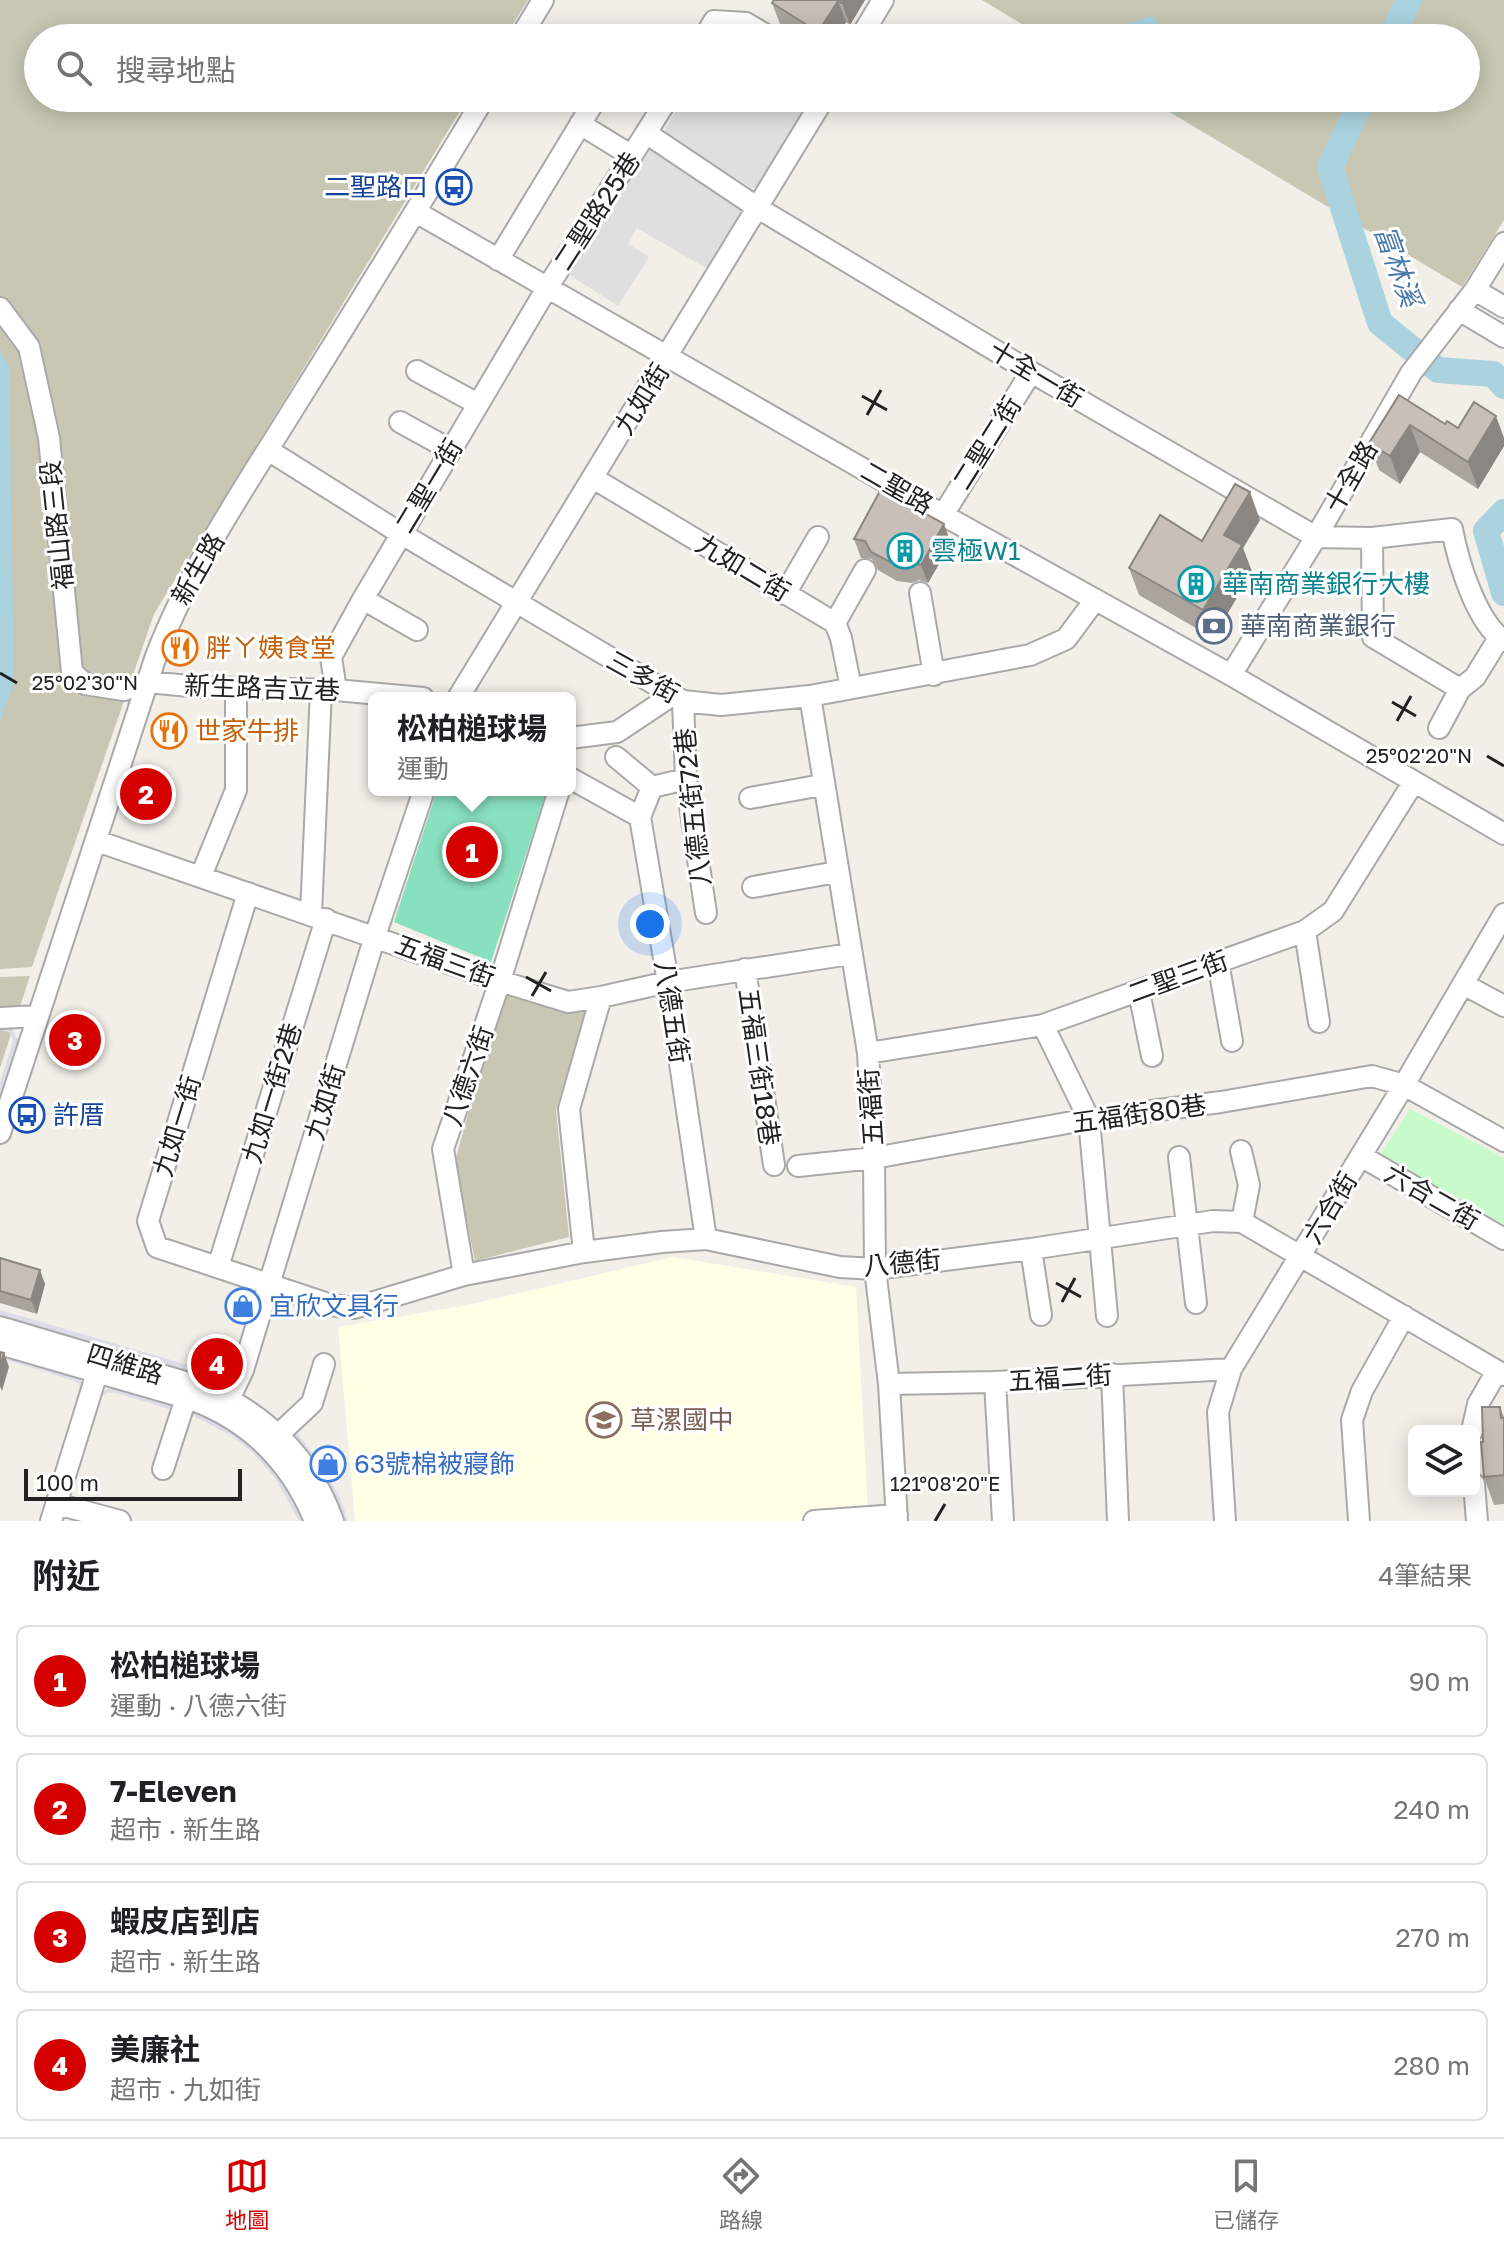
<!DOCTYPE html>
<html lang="zh-TW">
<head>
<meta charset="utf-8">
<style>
	:root { --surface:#fff; --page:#f2f2f2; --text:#202124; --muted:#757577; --line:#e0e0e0; --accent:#d40000 }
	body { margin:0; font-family:"Golos Text","Noto Sans TC",sans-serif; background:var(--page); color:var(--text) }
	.controls { position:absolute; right:24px; bottom:24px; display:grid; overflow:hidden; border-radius:12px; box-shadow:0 4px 20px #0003 }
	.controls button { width:72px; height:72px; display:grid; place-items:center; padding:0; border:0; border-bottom:2px solid var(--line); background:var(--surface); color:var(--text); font:40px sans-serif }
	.scale { position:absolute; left:24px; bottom:20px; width:218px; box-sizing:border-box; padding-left:8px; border:4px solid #222; border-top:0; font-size:22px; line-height:28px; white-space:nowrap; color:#222; -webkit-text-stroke:6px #fff; paint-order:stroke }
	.you { position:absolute; left:650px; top:924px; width:28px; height:28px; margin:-20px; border:6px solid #fff; border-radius:50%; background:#1a73e8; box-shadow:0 0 0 12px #1a73e833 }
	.badge { display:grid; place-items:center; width:52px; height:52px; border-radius:50%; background:var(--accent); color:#fff; font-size:26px; font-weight:700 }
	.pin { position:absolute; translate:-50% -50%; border:4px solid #fff; box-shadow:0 2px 8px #0006 }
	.popup { position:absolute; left:368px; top:692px; width:208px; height:104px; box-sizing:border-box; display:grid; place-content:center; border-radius:12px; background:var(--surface); filter:drop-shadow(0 2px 6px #0005); font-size:26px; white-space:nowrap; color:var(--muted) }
	.popup b { font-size:30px; color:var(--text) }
	.popup::after { content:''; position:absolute; left:50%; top:100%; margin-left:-16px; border:16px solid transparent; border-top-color:var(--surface) }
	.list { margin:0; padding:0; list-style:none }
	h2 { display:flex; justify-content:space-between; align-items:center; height:104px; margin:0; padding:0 32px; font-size:34px }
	h2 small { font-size:26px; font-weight:400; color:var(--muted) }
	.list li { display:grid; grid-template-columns:52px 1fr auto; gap:24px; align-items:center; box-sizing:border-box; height:112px; margin:0 16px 16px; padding:0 16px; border:2px solid var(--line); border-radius:12px }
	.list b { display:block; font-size:30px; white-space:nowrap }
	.list p { margin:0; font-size:26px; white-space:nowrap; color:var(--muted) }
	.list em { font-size:26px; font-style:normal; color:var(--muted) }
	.icon { flex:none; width:44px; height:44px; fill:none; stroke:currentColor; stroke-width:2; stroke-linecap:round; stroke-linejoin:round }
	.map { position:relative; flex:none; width:1504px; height:1521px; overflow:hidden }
	.search { position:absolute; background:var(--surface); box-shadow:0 4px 20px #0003; left:24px; right:24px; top:24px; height:88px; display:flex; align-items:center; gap:20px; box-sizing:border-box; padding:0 28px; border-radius:44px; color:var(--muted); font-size:30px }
	.sheet { height:616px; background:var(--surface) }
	nav { display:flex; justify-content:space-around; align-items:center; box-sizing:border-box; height:112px; border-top:2px solid var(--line); background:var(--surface); font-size:22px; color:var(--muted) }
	nav a { display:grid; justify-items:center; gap:4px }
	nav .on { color:var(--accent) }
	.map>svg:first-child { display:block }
</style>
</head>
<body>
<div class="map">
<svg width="1504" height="1521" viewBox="0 0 1504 1521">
	<rect width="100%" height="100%" fill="#f2efe9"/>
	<path fill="#e0dfdf" d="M683,98h128l-50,88 -9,2 -83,-51 -4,-7z
		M650,148l92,58 -1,11 -32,53 -72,-42 -9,16 21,13 -31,49 -50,-32z"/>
	<path fill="#ffffe5" d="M673,1257l183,30 12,225 -58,9h-455l-17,-194 130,-22z"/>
	<path fill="#c7c7b4" d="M0,0h528l-24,38h-466v60h430l-314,516 -122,353 -32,2z
		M982,0h522v220l-42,67 -316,-189h320v-60h-421z
		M30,976l-30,92v-91z
		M501,990l84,22 -29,98 13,127 -94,24 -20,-99z"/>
	<path fill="#c8facc" d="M1410,1109l94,49v70l-125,-72z"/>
	<path fill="#88e0be" d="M437,790h110l-56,172 -97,-40z"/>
	<path fill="#dddde8" d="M0,1026l13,5 6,10 -19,61v-19l13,-43 -4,-8 -9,-2z
		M0,1310l226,66 -8,8 -218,-65z
		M0,1351l77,23 6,9 -3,13 -1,-12 -4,-3 -75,-23z
		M117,1387l59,17v7l-60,-18h-9l-7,5 6,-9z
		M193,1409l44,22 32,27 38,63h-8l-24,-43 -22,-25 -21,-17 -44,-23z
		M295,1430l25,33 20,34 8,24h-7l-49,-86z"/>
	<path fill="#aad3df" d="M1151,16l24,22h-62l8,-12z
		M1152,98h36l-12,16z
		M0,350l9,18 5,314 -14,39z"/>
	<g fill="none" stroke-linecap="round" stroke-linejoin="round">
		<path stroke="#aad3df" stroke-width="26" d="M1391,38l18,-38
			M1363,98l-33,69 50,156 58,47 55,4 11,12
			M1504,512l-18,19 18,62"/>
		<defs>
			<path id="minor" d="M520,38l23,-38
				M704,38l10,-17 32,2 25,15
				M860,38l23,-38
				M668,98l-22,35 112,75 273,164 285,165 56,1 80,-9c6,32 24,93 52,112
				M580,124l52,32
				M416,212l527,303 288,160 273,159
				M498,260l97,-160
				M1475,290l29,17
				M0,308l29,39 20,91 23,234 13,12 39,6 24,-8 51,5 137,3 87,8
				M1459,310l45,27
				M417,371l61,33
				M400,422l51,28
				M268,450l132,83 283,168 38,4 89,-9 220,-41 36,-16 29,-39
				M593,478l242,145 6,15 10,50
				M943,515l88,-143
				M1372,538l1,99 87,52
				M920,593l14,82
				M785,594l33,-57
				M363,599l54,31
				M835,623l30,-53
				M1231,675l85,-138 95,-164 64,-83 29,-47
				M336,690l-5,-33 32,-58 184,-311 99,-155
				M810,696l58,357 6,105 1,111 14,115 8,137
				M458,698l366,-600
				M683,701l3,78 20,134
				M1439,728l21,-39 15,-12 24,-39
				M570,738l47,-6 54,-36
				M616,757l36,30
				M570,778l70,39 28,165 38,257
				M750,798l72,-13
				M640,817l12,-30 34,-8
				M97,841l403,140 68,21 33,-5 67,-15 182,-28
				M201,876l35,-86v-102
				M753,887l84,-15
				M248,893l-100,328 9,26 174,58 23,3 110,-33 120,-23 78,-10 44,-3 134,28 35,2 156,-20 182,-28 29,1 262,153
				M311,914l10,-224
				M1305,931l14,91
				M1218,962l14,79
				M745,969l29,196
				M1463,984l41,22
				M1139,992l13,64
				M0,1018l38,-2
				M1043,1025l46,94 18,197
				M868,1053l175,-28 262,-94 28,-20 80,-128
				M0,1133l156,-477c34,-88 87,-166 136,-245 65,-104 129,-208 192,-313
				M1241,1151l8,34 -7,37
				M1361,1156l143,83
				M1179,1157l17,146
				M798,1166l76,-8 215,-39 132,-17 151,-26 32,9 100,56
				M1031,1249l10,66
				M584,1252l-15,-143 32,-112
				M218,1267l108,-348
				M464,1275l-21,-126 57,-168 59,-191
				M0,1327l202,60c62,25 108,70 131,134
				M0,1344l193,56c58,22 99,64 122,121
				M1112,1374l6,147
				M995,1382l8,139
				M889,1384l106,-2 236,-13
				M223,1412l20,-42 132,-434 49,-146
				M1472,1431l6,-27 19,-33
				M279,1434l33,-31 12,-39
				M163,1469l23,-71
				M1474,1484l3,37
				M57,1504l63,17
				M51,1521l50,-161
				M814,1521l83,-6
				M1225,1521l-7,-109 13,-43 173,-284 100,-171
				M1359,1521l-7,-101 10,-29 42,-75"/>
		</defs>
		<use href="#minor" stroke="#a9a9a9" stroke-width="24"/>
		<use href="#minor" stroke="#fff" stroke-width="20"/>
	</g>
	<path fill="#aba49e" d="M774,0h91l-15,25 -4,-3 -10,16h-34l-22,-14 -8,-21z
		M1399,395l46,29 13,4 46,10v8l-26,43 -58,-37 -20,32 -21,-14 -10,-27z
		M1260,520l-17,28 9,24 -39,66 -74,-43 -10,-27z
		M854,539l97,4 -23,40 -9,-3 -7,3 -15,-2 -19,-11 -6,-11 -11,-1z
		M0,1258l45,26 -8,30 -37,-11z
		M1500,1407l4,10v87l-10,1 -10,-28 -1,-35z"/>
	<path fill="#8b8681" d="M845,0h20l-15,25 -8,-22z
		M838,1l8,21 -10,16h-16l-2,-6z
		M1496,416l8,22v8l-26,43 -10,-27z
		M1410,425l10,27 -20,32 -10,-28z
		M1250,492l10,28 -17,28 9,24 -39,66 -10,-28 21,-75z
		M944,524l7,19 -23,40 -7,-18z
		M40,1270l5,14 -8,30 -6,-14z
		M4,1353l5,14 -7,24 -2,-5v-20z"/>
	<path fill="#c7bfb8" stroke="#8b8681" stroke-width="2" d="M774,0h71l-3,3 -4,-2 -20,31 -46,-29z
		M1399,395l46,29 2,-3 11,7 16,-26 22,14 -28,46 -58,-37 -20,31 -21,-13z
		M1235,484l15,8 -26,43 18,10 -39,65 -74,-42 31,-53 42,26z
		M881,489l63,35 -23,41 -9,-3 -7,3 -15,-3 -19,-10 -6,-11 -11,-2z
		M0,1258l40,12 -9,30 -31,-9z
		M0,1352l4,1 -4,13z
		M1482,1407h18l1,11h3v57l-20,2 -3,-35h2z"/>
	<path fill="none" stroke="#222" stroke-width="3" d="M862,396l25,14M867,415l14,-25M0,673l17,10M1392,702l24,14M1397,721l14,-25M1487,756l17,10M526,977l25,14M532,996l14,-24M1056,1283l25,14M1062,1302l13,-24M935,1521l10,-17"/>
	<defs>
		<symbol id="bus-ring" viewBox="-11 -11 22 22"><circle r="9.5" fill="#fff" stroke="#1a4fb4" stroke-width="1.5"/><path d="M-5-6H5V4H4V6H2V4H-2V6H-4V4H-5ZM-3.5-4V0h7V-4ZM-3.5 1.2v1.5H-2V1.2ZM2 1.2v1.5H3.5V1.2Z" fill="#1a4fb4"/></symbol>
		<symbol id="building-ring" viewBox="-11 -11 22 22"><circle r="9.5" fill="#fff" stroke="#0f9aa8" stroke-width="1.5"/><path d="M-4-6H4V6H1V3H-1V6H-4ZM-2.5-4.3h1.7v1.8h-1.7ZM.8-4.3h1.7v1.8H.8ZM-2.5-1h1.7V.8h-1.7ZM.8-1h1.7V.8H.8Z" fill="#0f9aa8"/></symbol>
		<symbol id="bank-ring" viewBox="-11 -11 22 22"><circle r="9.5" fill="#fff" stroke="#5c6f8a" stroke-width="1.5"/><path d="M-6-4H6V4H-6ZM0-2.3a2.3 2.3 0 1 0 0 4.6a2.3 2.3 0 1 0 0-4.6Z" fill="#5c6f8a"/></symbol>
		<symbol id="restaurant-ring" viewBox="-11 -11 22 22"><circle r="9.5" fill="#fff" stroke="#e8710a" stroke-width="1.5"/><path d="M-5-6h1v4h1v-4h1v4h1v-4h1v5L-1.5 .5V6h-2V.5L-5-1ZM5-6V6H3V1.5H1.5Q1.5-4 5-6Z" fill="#e8710a"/></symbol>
		<symbol id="shop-ring" viewBox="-11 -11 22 22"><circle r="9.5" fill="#fff" stroke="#3f7fe0" stroke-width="1.5"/><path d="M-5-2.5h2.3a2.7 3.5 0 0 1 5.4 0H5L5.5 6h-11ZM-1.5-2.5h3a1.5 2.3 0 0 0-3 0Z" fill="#3f7fe0"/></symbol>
		<symbol id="school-ring" viewBox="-11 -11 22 22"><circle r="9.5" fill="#fff" stroke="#8d6e63" stroke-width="1.5"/><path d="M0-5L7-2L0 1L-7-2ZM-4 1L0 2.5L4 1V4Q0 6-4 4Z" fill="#8d6e63"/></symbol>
	</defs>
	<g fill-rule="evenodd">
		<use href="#bus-ring" x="434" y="167" width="40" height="40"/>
		<use href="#building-ring" x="885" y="531" width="40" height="40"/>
		<use href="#building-ring" x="1176" y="564" width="40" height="40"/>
		<use href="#bank-ring" x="1194" y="606" width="40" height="40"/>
		<use href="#restaurant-ring" x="160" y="628" width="40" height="40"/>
		<use href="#restaurant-ring" x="149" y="711" width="40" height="40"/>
		<use href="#bus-ring" x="7" y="1095" width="40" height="40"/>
		<use href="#shop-ring" x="223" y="1286" width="40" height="40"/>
		<use href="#school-ring" x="584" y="1400" width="40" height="40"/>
		<use href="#shop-ring" x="308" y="1444" width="40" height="40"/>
	</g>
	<g text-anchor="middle" stroke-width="6" stroke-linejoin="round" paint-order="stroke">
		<g font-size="26" fill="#164399" stroke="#fff" text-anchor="end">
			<text x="428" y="196">二聖路口</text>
			<text x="53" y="1124" text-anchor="start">許厝</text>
		</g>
		<g font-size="26" fill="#222" stroke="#fff">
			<text transform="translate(597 211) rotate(-57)" y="9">二聖路25巷</text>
			<text transform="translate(1036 374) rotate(31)" y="9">十全一街</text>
			<text transform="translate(642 399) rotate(-58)" y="9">九如街</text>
			<text transform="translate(987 443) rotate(-58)" y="9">二聖二街</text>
			<text transform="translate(1351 477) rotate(-60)" y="9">十全路</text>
			<text transform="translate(429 486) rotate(-59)" y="9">二聖一街</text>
			<text transform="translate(897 488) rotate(30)" y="9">二聖路</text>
			<text transform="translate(57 525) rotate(-96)" y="9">福山路三段</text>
			<text transform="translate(743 568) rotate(31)" y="9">九如二街</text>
			<text transform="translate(198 569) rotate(-60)" y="9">新生路</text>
			<text transform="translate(643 677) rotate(29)" y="9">三多街</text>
			<text transform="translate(262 688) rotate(2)" y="9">新生路吉立巷</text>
			<text transform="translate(693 807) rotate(-96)" y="9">八德五街72巷</text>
			<text transform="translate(445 961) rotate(20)" y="9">五福三街</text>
			<text transform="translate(1178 977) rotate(-20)" y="9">二聖三街</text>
			<text transform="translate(672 1012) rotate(81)" y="9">八德五街</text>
			<text transform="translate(759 1067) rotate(82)" y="9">五福三街18巷</text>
			<text transform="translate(468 1076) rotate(-71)" y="9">八德六街</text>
			<text transform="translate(272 1093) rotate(-73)" y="9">九如一街2巷</text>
			<text transform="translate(325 1102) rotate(-73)" y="9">九如街</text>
			<text transform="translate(871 1107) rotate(-94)" y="9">五福街</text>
			<text transform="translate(1139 1114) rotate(-8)" y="9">五福街80巷</text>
			<text transform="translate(177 1126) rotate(-73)" y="9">九如一街</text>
			<text transform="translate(1432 1197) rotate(30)" y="9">六合二街</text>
			<text transform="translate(1330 1208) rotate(-59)" y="9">六合街</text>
			<text transform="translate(902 1263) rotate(-5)" y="9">八德街</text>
			<text transform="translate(125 1364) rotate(17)" y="9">四維路</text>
			<text transform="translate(1060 1378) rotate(-4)" y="9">五福二街</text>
		</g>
		<g font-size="26" fill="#0d838f" stroke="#fff" text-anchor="start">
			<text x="931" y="560">雲極W1</text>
			<text x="1222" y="593">華南商業銀行大樓</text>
		</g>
		<g font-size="26" fill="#4e5e75" stroke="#fff" text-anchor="start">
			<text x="1240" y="635">華南商業銀行</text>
		</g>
		<g font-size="26" fill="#c56008" stroke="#fff" text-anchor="start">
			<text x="206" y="657">胖ㄚ姨食堂</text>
			<text x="195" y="740">世家牛排</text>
		</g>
		<g font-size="26" fill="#366cbe" stroke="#fff" text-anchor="start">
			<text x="269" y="1315">宜欣文具行</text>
			<text x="354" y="1473">63號棉被寢飾</text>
		</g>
		<g font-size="26" fill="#785e54" stroke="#fff" text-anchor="start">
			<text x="630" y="1429">草漯國中</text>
		</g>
		<g font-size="28" font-style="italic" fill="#4a7aab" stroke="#fff">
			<text transform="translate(1398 266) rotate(70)" y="10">富林溪</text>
		</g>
	</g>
	<g font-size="20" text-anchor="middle" fill="#222" stroke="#fff" stroke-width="6" stroke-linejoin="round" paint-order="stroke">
		<text x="85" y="690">25°02'30"N</text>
		<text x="1419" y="763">25°02'20"N</text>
		<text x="945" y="1491">121°08'20"E</text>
	</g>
</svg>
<div class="controls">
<button><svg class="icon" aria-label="layers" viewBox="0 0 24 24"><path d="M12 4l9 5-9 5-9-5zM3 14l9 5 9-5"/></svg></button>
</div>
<div class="scale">100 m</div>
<div class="you"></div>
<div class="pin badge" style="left:472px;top:852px">1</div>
<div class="popup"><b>松柏槌球場</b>運動</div>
<div class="pin badge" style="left:146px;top:794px">2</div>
<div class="pin badge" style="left:75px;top:1040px">3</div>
<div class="pin badge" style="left:217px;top:1364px">4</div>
<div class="search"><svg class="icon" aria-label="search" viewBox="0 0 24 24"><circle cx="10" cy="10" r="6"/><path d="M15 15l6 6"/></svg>搜尋地點</div>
</div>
<section class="sheet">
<h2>附近<small>4筆結果</small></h2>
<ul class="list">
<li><span class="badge">1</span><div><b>松柏槌球場</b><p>運動 · 八德六街</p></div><em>90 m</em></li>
<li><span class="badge">2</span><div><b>7-Eleven</b><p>超市 · 新生路</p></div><em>240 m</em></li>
<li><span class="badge">3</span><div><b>蝦皮店到店</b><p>超市 · 新生路</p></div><em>270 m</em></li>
<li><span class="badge">4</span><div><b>美廉社</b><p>超市 · 九如街</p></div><em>280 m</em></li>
</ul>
</section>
<nav>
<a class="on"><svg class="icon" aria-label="map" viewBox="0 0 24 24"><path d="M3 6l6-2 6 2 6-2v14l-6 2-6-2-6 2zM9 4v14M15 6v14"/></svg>地圖</a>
<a><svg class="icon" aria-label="directions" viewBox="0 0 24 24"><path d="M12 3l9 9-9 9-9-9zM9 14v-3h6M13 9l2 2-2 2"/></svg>路線</a>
<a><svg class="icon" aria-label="saved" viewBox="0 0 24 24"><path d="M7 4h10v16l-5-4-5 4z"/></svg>已儲存</a>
</nav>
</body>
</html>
